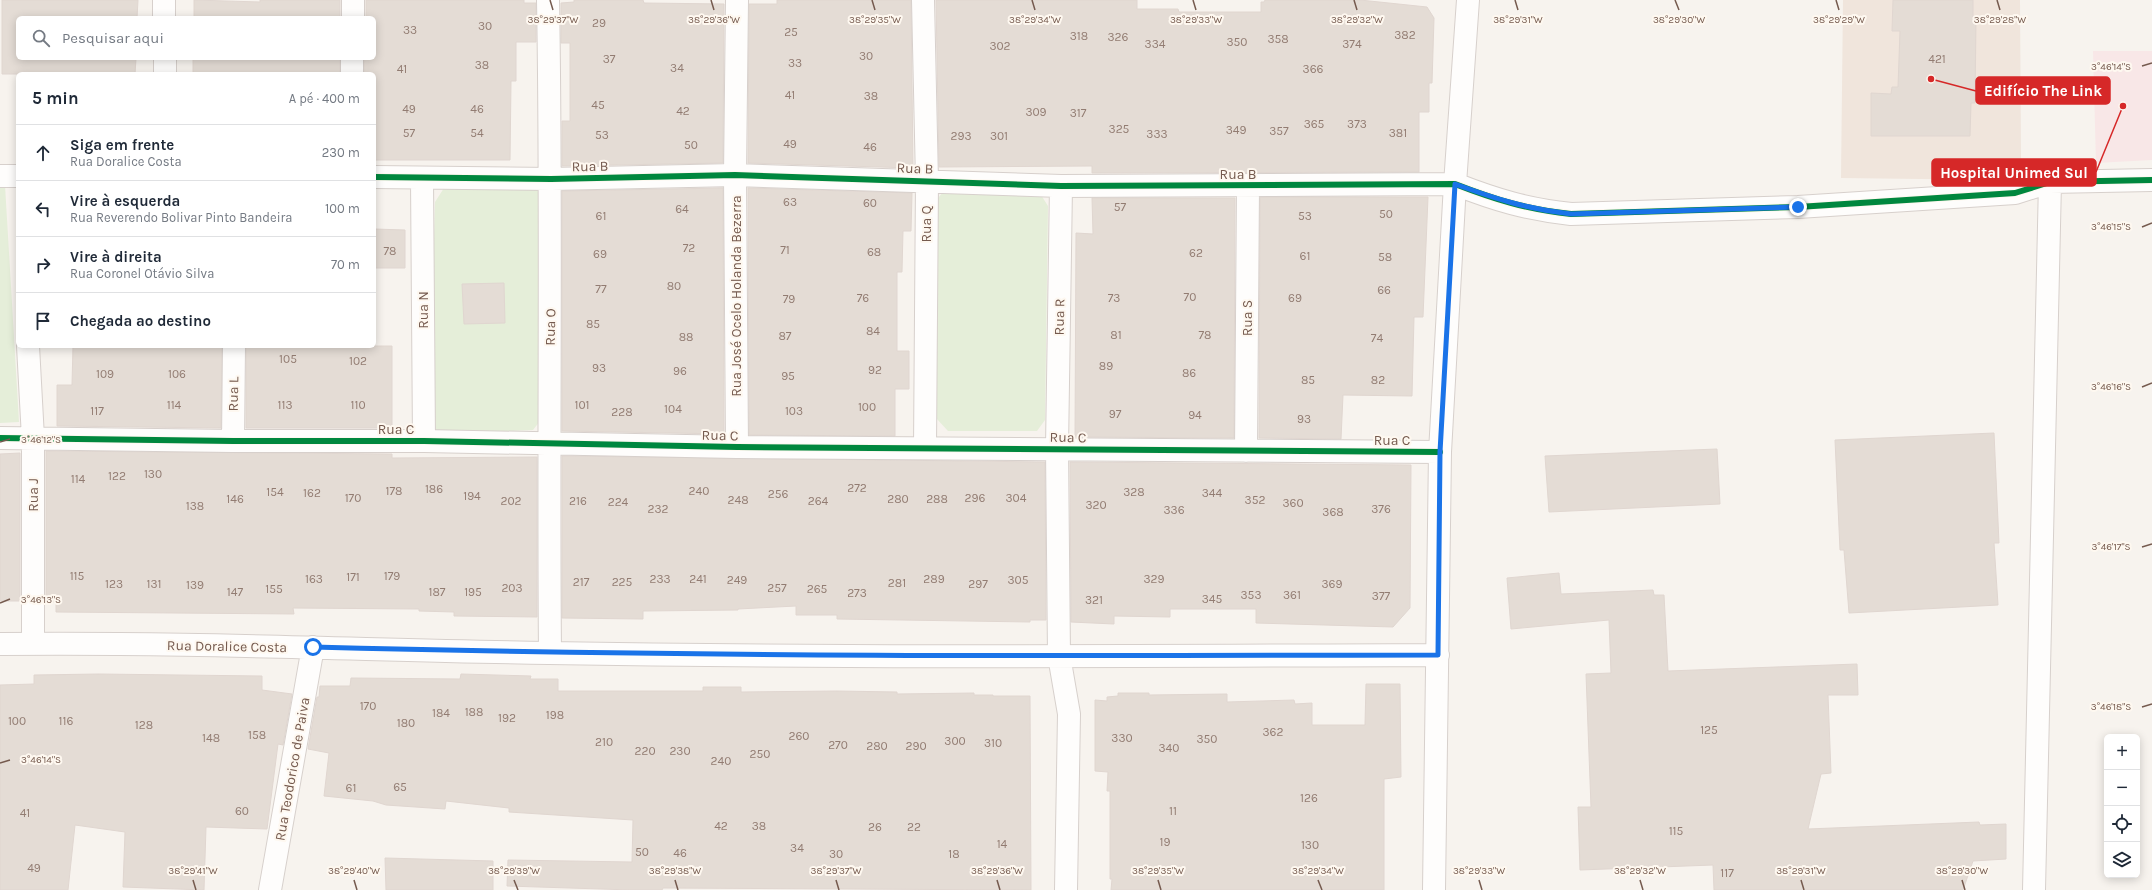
<!DOCTYPE html>
<html lang="pt">
<head>
<meta charset="utf-8">
<style>
	:root { --surface:#fff; --page:#f6f6f7; --text:#1f2937; --muted:#747a83; --line:#e0e1e3 }
	body { margin:0; font-family:Karla,sans-serif; background:var(--page); color:var(--text) }
	.controls { position:absolute; right:12px; bottom:12px; display:grid; overflow:hidden; border-radius:6px; box-shadow:0 2px 10px #0003 }
	.controls button { width:36px; height:36px; display:grid; place-items:center; padding:0; border:0; border-bottom:1px solid var(--line); background:var(--surface); color:var(--text); font:20px sans-serif }
	.stop { position:absolute; width:12px; height:12px; margin:-9px; border:3px solid #1a73e8; border-radius:50%; background:#fff }
	.stop.end { background:#1a73e8; border-color:#fff; box-shadow:0 1px 4px #0008 }
	.list { margin:0; padding:0; list-style:none }
	h2 { display:flex; justify-content:space-between; align-items:center; height:52px; margin:0; padding:0 16px; font-size:17px }
	h2 small { font-size:13px; font-weight:400; color:var(--muted) }
	.list li { display:grid; grid-template-columns:26px 1fr auto; gap:12px; align-items:center; box-sizing:border-box; height:56px; padding:0 16px; border-top:1px solid var(--line) }
	.list b { display:block; font-size:15px; white-space:nowrap }
	.list p { margin:0; font-size:13px; white-space:nowrap; color:var(--muted) }
	.list em { font-size:13px; font-style:normal; color:var(--muted) }
	.icon { flex:none; width:22px; height:22px; fill:none; stroke:currentColor; stroke-width:2; stroke-linecap:round; stroke-linejoin:round }
	.map { position:relative; flex:none; width:2152px; height:890px; overflow:hidden }
	.search { position:absolute; background:var(--surface); box-shadow:0 2px 10px #0003; left:16px; top:16px; width:360px; height:44px; display:flex; align-items:center; gap:10px; box-sizing:border-box; padding:0 14px; border-radius:6px; color:var(--muted); font-size:15px }
	.panel { position:absolute; background:var(--surface); box-shadow:0 2px 10px #0003; left:16px; top:72px; width:360px; height:276px; border-radius:6px }
	.map>svg:first-child { display:block }
</style>
</head>
<body>
<div class="map">
<svg width="2152" height="890" viewBox="0 0 2152 890">
	<rect width="100%" height="100%" fill="#f7f3ee"/>
	<path fill="#f0e5dc" d="M1843,0h177l1,158 -21,22 -159,-2z"/>
	<path fill="#f8e7e7" d="M2093,51h59v109l-56,3z"/>
	<path fill="#e5eed9" d="M535,184l4,7 1,230 -7,9 -96,4 -8,-8 6,-224 9,-14z
		M5,185l14,237 -19,1v-237z
		M943,192l98,3 7,11 -3,214 -8,11h-89l-12,-13 -1,-216z"/>
	<path fill="#e4dcd5" stroke="#e0d6d0" d="M2,0h136l-1,18h-119v40h118l-1,16h-133z
		M194,0l66,2v-2h80v18h-146z
		M366,0h158v3h12v39h-20v39h-5l-1,79h-136v-86h-10v-16h10v-40h-8z
		M574,0h69l1,3 80,1 -1,159 -161,3v-45h8v-78h-9v-40l13,-1z
		M777,0h134l2,168 -165,-5 1,-159h28z
		M936,0h201v9h41l1,3h82v-10h3l1,-2h95l67,7 7,11 -2,65h-3v29h-10v60l-327,1v-7l-153,1z
		M1893,0h80v17h3l-1,86h-4l-1,33h-99v-43l20,1 1,-7h6l2,-56h-8z
		M193,58h147v16h-147z
		M723,188l1,246 -162,-3v-240z
		M748,188l164,5 -1,38h-8l-1,41h-5v79h12v38h-14v47l-146,-1z
		M1260,197h168l-5,120h-9l-2,79 -69,-1 -2,44 -82,-1z
		M1092,198h143l-1,240 -159,-1 1,-204 17,1z
		M374,229l31,1v38h-31z
		M504,283l1,40 -41,1 -2,-40z
		M73,346h149l-1,82 -164,-2v-41h15z
		M246,346h146v82h-146z
		M1994,433l5,110h-5l4,62 -149,8 -5,-63h-4l-5,-110z
		M1717,449l3,55 -171,8 -4,-56z
		M46,451l346,3v4l145,-1v160l-83,-1v-4l-35,-1v-2l-126,-1 1,6 -238,-2v-10l-10,-1z
		M20,453v148h-20v-147z
		M562,456l483,6 1,158h-16v2l-193,-3v-4h-41v-9l-58,3v1l-95,1v8l-81,-1z
		M1070,462l341,3 -1,143 -17,19 -137,-4v-14h-86v8l-56,-1v8l-43,-2z
		M1559,573l2,21 92,-4 1,5h10l4,76 189,-7 1,31h-30l3,78 -10,1 -13,55 171,-7 1,3 26,-1v35l-33,2 -10,29h-249l-1,-25 -133,5 -2,-63h13l-5,-133 25,-1 -2,-53 -98,9 -4,-51z
		M99,674l163,2v14l30,4 -9,51 -5,-1 -11,85 -61,-2 -2,63 -81,-3 2,-55 -50,-7 -7,65h-68v-205l34,-1v-9z
		M461,674l70,2 -1,3h28v12h145v-4h38v5l95,-1 61,1v2l77,-1v2h19v1h37l1,194 -368,-2 -1,2h-30l-125,-4 1,-26 124,2 1,-42 -124,-8v-4l-63,-7 -1,8 -59,-4 -13,-4 -49,-5 5,-43 -21,-4 9,-52h2l1,-11h30l1,-8 109,1z
		M1366,684h34l1,93 -17,2v111h-273l1,-11h-2v-88h-3l1,-19 -13,-1v-71l12,1v-4l11,-1v-3h31v2l78,-1v8l67,-2 1,4 17,-1v22h53z
		M385,858l108,3v29h-107z"/>
	<g fill="none" stroke-linecap="round" stroke-linejoin="round">
		<defs>
			<path id="minor" d="M164,0v18
				M548,0c4,218 0,435 2,653
				M923,0l4,181 -2,267
				M353,18v-18
				M165,58v16
				M352,74v-16
				M0,176h18
				M374,177l177,2 184,-4 326,11 394,-2c41,16 71,25 116,30l227,-7 217,-14 35,-11 102,-2
				M422,179l2,262
				M1061,186l-4,262 2,208 10,58 -3,176
				M28,346l5,92v206
				M0,438l233,3h191l313,6 703,5
				M233,441l1,-95
				M737,447l-2,-272 2,-175
				M1246,451l2,-265
				M0,644c183,-2 366,6 549,9 297,5 593,3 889,2
				M270,890l43,-243
				M1434,890l6,-438 15,-268 13,-184
				M2034,890l16,-708"/>
		</defs>
		<use href="#minor" stroke="#d7d0cc" stroke-width="24"/>
		<use href="#minor" stroke="#fefdfc" stroke-width="22"/>
		<defs>
			<path id="cycleway" d="M374,177l177,2 184,-4 326,11 394,-2c41,16 71,25 116,30l227,-7 217,-14 35,-11 102,-2
				M0,438l233,3h191l313,6 703,5"/>
		</defs>
		<use href="#cycleway" stroke="#fef8f0" stroke-width="8"/>
		<use href="#cycleway" stroke="#00873e" stroke-width="6"/>
	</g>
	<g fill="none" stroke-linecap="round" stroke-linejoin="round">
		<path stroke="#1a73e8" stroke-width="5" d="M313,647c375,10 750,9 1125,8l2,-203 15,-268c41,15 72,25 116,30l227,-7"/>
	</g>
	<path fill="none" stroke="#755a4e" stroke-width="1.5" d="M550,0l3,10M711,0l3,10M872,0l3,10M1032,0l3,10M1193,0l3,10M1354,0l3,10M1515,0l3,10M1675,0l4,10M1836,0l3,10M1997,0l3,10M2142,66l10,-3M2142,227l10,-4M2142,387l10,-4M0,442l10,-3M2142,547l10,-3M0,603l10,-4M2142,707l10,-3M0,763l10,-3M193,880l3,10M354,880l3,10M514,880l4,10M675,880l3,10M836,880l3,10M997,880l3,10M1158,880l3,10M1318,880l4,10M1479,880l3,10M1640,880l3,10M1801,880l3,10M1962,880l3,10"/>
	<g text-anchor="middle" stroke-width="4" stroke-linejoin="round" paint-order="stroke">
		<g font-size="12" fill="#927c72">
			<text x="599" y="27">29</text>
			<text x="485" y="30">30</text>
			<text x="410" y="34">33</text>
			<text x="791" y="36">25</text>
			<text x="1405" y="39">382</text>
			<text x="1079" y="40">318</text>
			<text x="1118" y="41">326</text>
			<text x="1278" y="43">358</text>
			<text x="1237" y="46">350</text>
			<text x="1155" y="48">334</text>
			<text x="1352" y="48">374</text>
			<text x="1000" y="50">302</text>
			<text x="866" y="60">30</text>
			<text x="609" y="63">37</text>
			<text x="1937" y="63">421</text>
			<text x="795" y="67">33</text>
			<text x="482" y="69">38</text>
			<text x="677" y="72">34</text>
			<text x="402" y="73">41</text>
			<text x="1313" y="73">366</text>
			<text x="790" y="99">41</text>
			<text x="871" y="100">38</text>
			<text x="598" y="109">45</text>
			<text x="409" y="113">49</text>
			<text x="477" y="113">46</text>
			<text x="683" y="115">42</text>
			<text x="1036" y="116">309</text>
			<text x="1078" y="117">317</text>
			<text x="1314" y="128">365</text>
			<text x="1357" y="128">373</text>
			<text x="1119" y="133">325</text>
			<text x="1236" y="134">349</text>
			<text x="1279" y="135">357</text>
			<text x="409" y="137">57</text>
			<text x="477" y="137">54</text>
			<text x="1398" y="137">381</text>
			<text x="1157" y="138">333</text>
			<text x="602" y="139">53</text>
			<text x="961" y="140">293</text>
			<text x="999" y="140">301</text>
			<text x="790" y="148">49</text>
			<text x="691" y="149">50</text>
			<text x="870" y="151">46</text>
			<text x="790" y="206">63</text>
			<text x="870" y="207">60</text>
			<text x="1120" y="211">57</text>
			<text x="682" y="213">64</text>
			<text x="1386" y="218">50</text>
			<text x="601" y="220">61</text>
			<text x="1305" y="220">53</text>
			<text x="689" y="252">72</text>
			<text x="785" y="254">71</text>
			<text x="390" y="255">78</text>
			<text x="874" y="256">68</text>
			<text x="1196" y="257">62</text>
			<text x="600" y="258">69</text>
			<text x="1305" y="260">61</text>
			<text x="1385" y="261">58</text>
			<text x="674" y="290">80</text>
			<text x="601" y="293">77</text>
			<text x="1384" y="294">66</text>
			<text x="1190" y="301">70</text>
			<text x="863" y="302">76</text>
			<text x="1114" y="302">73</text>
			<text x="1295" y="302">69</text>
			<text x="789" y="303">79</text>
			<text x="593" y="328">85</text>
			<text x="873" y="335">84</text>
			<text x="1116" y="339">81</text>
			<text x="1205" y="339">78</text>
			<text x="785" y="340">87</text>
			<text x="686" y="341">88</text>
			<text x="1377" y="342">74</text>
			<text x="288" y="363">105</text>
			<text x="358" y="365">102</text>
			<text x="1106" y="370">89</text>
			<text x="599" y="372">93</text>
			<text x="875" y="374">92</text>
			<text x="680" y="375">96</text>
			<text x="1189" y="377">86</text>
			<text x="105" y="378">109</text>
			<text x="177" y="378">106</text>
			<text x="788" y="380">95</text>
			<text x="1308" y="384">85</text>
			<text x="1378" y="384">82</text>
			<text x="174" y="409">114</text>
			<text x="285" y="409">113</text>
			<text x="358" y="409">110</text>
			<text x="582" y="409">101</text>
			<text x="867" y="411">100</text>
			<text x="673" y="413">104</text>
			<text x="97" y="415">117</text>
			<text x="794" y="415">103</text>
			<text x="622" y="416">228</text>
			<text x="1115" y="418">97</text>
			<text x="1195" y="419">94</text>
			<text x="1304" y="423">93</text>
			<text x="153" y="478">130</text>
			<text x="117" y="480">122</text>
			<text x="78" y="483">114</text>
			<text x="857" y="492">272</text>
			<text x="434" y="493">186</text>
			<text x="394" y="495">178</text>
			<text x="699" y="495">240</text>
			<text x="275" y="496">154</text>
			<text x="1134" y="496">328</text>
			<text x="312" y="497">162</text>
			<text x="1212" y="497">344</text>
			<text x="778" y="498">256</text>
			<text x="472" y="500">194</text>
			<text x="353" y="502">170</text>
			<text x="975" y="502">296</text>
			<text x="1016" y="502">304</text>
			<text x="235" y="503">146</text>
			<text x="898" y="503">280</text>
			<text x="937" y="503">288</text>
			<text x="738" y="504">248</text>
			<text x="1255" y="504">352</text>
			<text x="511" y="505">202</text>
			<text x="578" y="505">216</text>
			<text x="818" y="505">264</text>
			<text x="618" y="506">224</text>
			<text x="1293" y="507">360</text>
			<text x="1096" y="509">320</text>
			<text x="195" y="510">138</text>
			<text x="658" y="513">232</text>
			<text x="1381" y="513">376</text>
			<text x="1174" y="514">336</text>
			<text x="1333" y="516">368</text>
			<text x="77" y="580">115</text>
			<text x="392" y="580">179</text>
			<text x="353" y="581">171</text>
			<text x="314" y="583">163</text>
			<text x="660" y="583">233</text>
			<text x="698" y="583">241</text>
			<text x="934" y="583">289</text>
			<text x="1154" y="583">329</text>
			<text x="737" y="584">249</text>
			<text x="1018" y="584">305</text>
			<text x="581" y="586">217</text>
			<text x="622" y="586">225</text>
			<text x="897" y="587">281</text>
			<text x="114" y="588">123</text>
			<text x="154" y="588">131</text>
			<text x="978" y="588">297</text>
			<text x="1332" y="588">369</text>
			<text x="195" y="589">139</text>
			<text x="512" y="592">203</text>
			<text x="777" y="592">257</text>
			<text x="274" y="593">155</text>
			<text x="817" y="593">265</text>
			<text x="235" y="596">147</text>
			<text x="437" y="596">187</text>
			<text x="473" y="596">195</text>
			<text x="857" y="597">273</text>
			<text x="1251" y="599">353</text>
			<text x="1292" y="599">361</text>
			<text x="1381" y="600">377</text>
			<text x="1212" y="603">345</text>
			<text x="1094" y="604">321</text>
			<text x="368" y="710">170</text>
			<text x="474" y="716">188</text>
			<text x="441" y="717">184</text>
			<text x="555" y="719">198</text>
			<text x="507" y="722">192</text>
			<text x="17" y="725">100</text>
			<text x="66" y="725">116</text>
			<text x="406" y="727">180</text>
			<text x="144" y="729">128</text>
			<text x="1709" y="734">125</text>
			<text x="1273" y="736">362</text>
			<text x="257" y="739">158</text>
			<text x="799" y="740">260</text>
			<text x="211" y="742">148</text>
			<text x="1122" y="742">330</text>
			<text x="1207" y="743">350</text>
			<text x="955" y="745">300</text>
			<text x="604" y="746">210</text>
			<text x="993" y="747">310</text>
			<text x="838" y="749">270</text>
			<text x="877" y="750">280</text>
			<text x="916" y="750">290</text>
			<text x="1169" y="752">340</text>
			<text x="645" y="755">220</text>
			<text x="680" y="755">230</text>
			<text x="760" y="758">250</text>
			<text x="721" y="765">240</text>
			<text x="400" y="791">65</text>
			<text x="351" y="792">61</text>
			<text x="1309" y="802">126</text>
			<text x="242" y="815">60</text>
			<text x="1173" y="815">11</text>
			<text x="25" y="817">41</text>
			<text x="721" y="830">42</text>
			<text x="759" y="830">38</text>
			<text x="875" y="831">26</text>
			<text x="914" y="831">22</text>
			<text x="1676" y="835">115</text>
			<text x="1165" y="846">19</text>
			<text x="1002" y="848">14</text>
			<text x="1310" y="849">130</text>
			<text x="797" y="852">34</text>
			<text x="642" y="856">50</text>
			<text x="680" y="857">46</text>
			<text x="836" y="858">30</text>
			<text x="954" y="858">18</text>
			<text x="34" y="872">49</text>
			<text x="1727" y="877">117</text>
		</g>
		<g font-size="14" fill="#755a4e" stroke="#fef8f0">
			<text transform="translate(590 166) rotate(-1)" y="5">Rua B</text>
			<text transform="translate(915 168) rotate(2)" y="5">Rua B</text>
			<text x="1238" y="179">Rua B</text>
			<text transform="translate(926 224) rotate(-90)" y="5">Rua Q</text>
			<text transform="translate(736 296) rotate(-90)" y="5">Rua José Ocelo Holanda Bezerra</text>
			<text transform="translate(423 310) rotate(-90)" y="5">Rua N</text>
			<text transform="translate(1059 317) rotate(-89)" y="5">Rua R</text>
			<text transform="translate(1247 318) rotate(-90)" y="5">Rua S</text>
			<text transform="translate(550 327) rotate(-89)" y="5">Rua O</text>
			<text transform="translate(233 394) rotate(-89)" y="5">Rua L</text>
			<text x="396" y="434">Rua C</text>
			<text transform="translate(720 435) rotate(1)" y="5">Rua C</text>
			<text transform="translate(1068 437) rotate(1)" y="5">Rua C</text>
			<text x="1392" y="445">Rua C</text>
			<text transform="translate(33 495) rotate(-90)" y="5">Rua J</text>
			<text transform="translate(227 646) rotate(1)" y="5">Rua Doralice Costa</text>
			<text transform="translate(292 769) rotate(-80)" y="5">Rua Teodorico de Paiva</text>
		</g>
	</g>
	<g font-size="10" text-anchor="middle" fill="#755a4e" stroke="#fef8f0" stroke-width="4" stroke-linejoin="round" paint-order="stroke">
		<text x="553" y="23">38°29'37"W</text>
		<text x="714" y="23">38°29'36"W</text>
		<text x="875" y="23">38°29'35"W</text>
		<text x="1035" y="23">38°29'34"W</text>
		<text x="1196" y="23">38°29'33"W</text>
		<text x="1357" y="23">38°29'32"W</text>
		<text x="1518" y="23">38°29'31"W</text>
		<text x="1679" y="23">38°29'30"W</text>
		<text x="1839" y="23">38°29'29"W</text>
		<text x="2000" y="23">38°29'28"W</text>
		<text x="2111" y="70">3°46'14"S</text>
		<text x="2111" y="230">3°46'15"S</text>
		<text x="2111" y="390">3°46'16"S</text>
		<text x="41" y="443">3°46'12"S</text>
		<text x="2111" y="550">3°46'17"S</text>
		<text x="41" y="603">3°46'13"S</text>
		<text x="2111" y="710">3°46'18"S</text>
		<text x="41" y="763">3°46'14"S</text>
		<text x="193" y="874">38°29'41"W</text>
		<text x="354" y="874">38°29'40"W</text>
		<text x="514" y="874">38°29'39"W</text>
		<text x="675" y="874">38°29'38"W</text>
		<text x="836" y="874">38°29'37"W</text>
		<text x="997" y="874">38°29'36"W</text>
		<text x="1158" y="874">38°29'35"W</text>
		<text x="1318" y="874">38°29'34"W</text>
		<text x="1479" y="874">38°29'33"W</text>
		<text x="1640" y="874">38°29'32"W</text>
		<text x="1801" y="874">38°29'31"W</text>
		<text x="1962" y="874">38°29'30"W</text>
	</g>
	<path fill="none" stroke="#d62828" stroke-width="1.5" d="M1931 79L1976 91M2123 106L2096 172"/>
	<g fill="#d62828" stroke="#fef8f0" stroke-width="1.5">
		<circle cx="1931" cy="79" r="4"/>
		<circle cx="2123" cy="106" r="4"/>
	</g>
	<g fill="#d62828" stroke="#d62828" stroke-width="1.5">
		<rect x="1976" y="77" width="134" height="27" rx="4"/>
		<rect x="1932" y="159" width="164" height="27" rx="4"/>
	</g>
	<g font-size="15" text-anchor="middle" font-weight="bold" fill="#fff">
		<text x="2043" y="96">Edifício The Link</text>
		<text x="2014" y="178">Hospital Unimed Sul</text>
	</g>
</svg>
<div class="controls">
<button>+</button>
<button>−</button>
<button><svg class="icon" aria-label="locate" viewBox="0 0 24 24"><circle cx="12" cy="12" r="6"/><path d="M12 2v4M12 18v4M2 12h4M18 12h4"/></svg></button>
<button><svg class="icon" aria-label="layers" viewBox="0 0 24 24"><path d="M12 4l9 5-9 5-9-5zM3 14l9 5 9-5"/></svg></button>
</div>
<div class="stop" style="left:313px;top:647px"></div>
<div class="stop end" style="left:1798px;top:207px"></div>
<div class="search"><svg class="icon" aria-label="search" viewBox="0 0 24 24"><circle cx="10" cy="10" r="6"/><path d="M15 15l6 6"/></svg>Pesquisar aqui</div>
<section class="panel">
<h2>5 min<small>A pé · 400 m</small></h2>
<ul class="list">
<li><svg class="icon" aria-label="ahead" viewBox="0 0 24 24"><path d="M12 20V5M6 11l6-6 6 6"/></svg><div><b>Siga em frente</b><p>Rua Doralice Costa</p></div><em>230 m</em></li>
<li><svg class="icon" aria-label="left" viewBox="0 0 24 24"><path d="M17 20v-9H6M10 6l-5 5 5 5"/></svg><div><b>Vire à esquerda</b><p>Rua Reverendo Bolivar Pinto Bandeira</p></div><em>100 m</em></li>
<li><svg class="icon" aria-label="right" viewBox="0 0 24 24"><path d="M7 20v-9h11M14 6l5 5-5 5"/></svg><div><b>Vire à direita</b><p>Rua Coronel Otávio Silva</p></div><em>70 m</em></li>
<li><svg class="icon" aria-label="arrive" viewBox="0 0 24 24"><path d="M6 21V4h12l-3 4 3 4H6"/></svg><div><b>Chegada ao destino</b></div></li>
</ul>
</section>
</div>
</body>
</html>
